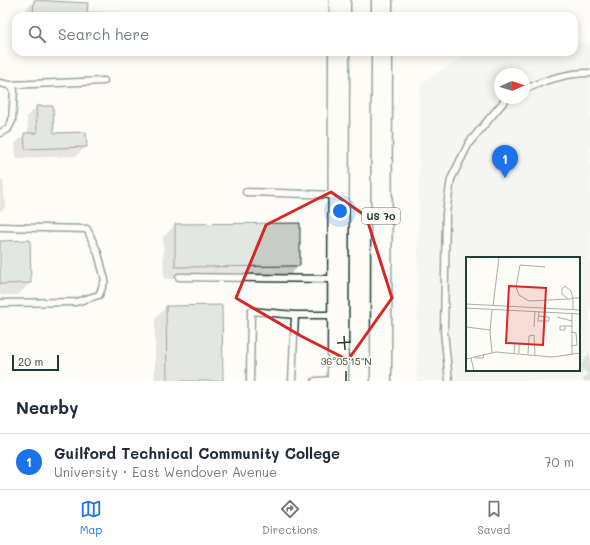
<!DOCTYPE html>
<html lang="en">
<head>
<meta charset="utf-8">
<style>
	:root { --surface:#fff; --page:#f2f2f3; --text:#1f2937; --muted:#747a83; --line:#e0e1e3; --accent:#1a73e8 }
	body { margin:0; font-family:Mali,sans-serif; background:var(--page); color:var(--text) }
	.compass { position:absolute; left:494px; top:68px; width:36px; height:36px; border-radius:50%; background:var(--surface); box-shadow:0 2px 10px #0003; rotate:87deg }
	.scale { position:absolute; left:12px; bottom:10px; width:47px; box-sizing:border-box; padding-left:4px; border:2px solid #1f3d34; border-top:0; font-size:11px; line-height:14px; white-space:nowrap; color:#1f3d34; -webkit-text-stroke:3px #fdfcf7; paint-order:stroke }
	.you { position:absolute; left:340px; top:211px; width:14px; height:14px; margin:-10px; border:3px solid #fff; border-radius:50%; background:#1a73e8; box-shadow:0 0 0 6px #1a73e833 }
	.badge { display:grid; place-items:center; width:26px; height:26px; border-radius:50%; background:var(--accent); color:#fff; font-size:13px; font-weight:700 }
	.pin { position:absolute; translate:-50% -33px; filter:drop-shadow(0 1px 2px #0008) }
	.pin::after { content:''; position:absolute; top:21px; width:14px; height:12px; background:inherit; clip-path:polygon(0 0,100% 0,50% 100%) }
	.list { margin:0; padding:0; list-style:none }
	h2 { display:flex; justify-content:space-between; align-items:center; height:52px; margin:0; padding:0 16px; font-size:17px }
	h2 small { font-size:13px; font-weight:400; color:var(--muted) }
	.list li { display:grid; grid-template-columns:26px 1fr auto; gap:12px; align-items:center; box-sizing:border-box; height:56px; padding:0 16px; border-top:1px solid var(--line) }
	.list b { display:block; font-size:15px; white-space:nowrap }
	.list p { margin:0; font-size:13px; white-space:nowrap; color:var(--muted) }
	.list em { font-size:13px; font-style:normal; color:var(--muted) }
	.icon { flex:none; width:22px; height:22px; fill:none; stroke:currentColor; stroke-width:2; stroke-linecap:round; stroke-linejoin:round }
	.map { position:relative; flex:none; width:590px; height:381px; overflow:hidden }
	.search { position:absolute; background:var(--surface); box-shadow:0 2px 10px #0003; left:12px; right:12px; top:12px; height:44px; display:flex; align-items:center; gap:10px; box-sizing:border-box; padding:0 14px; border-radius:12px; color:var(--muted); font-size:15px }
	.sheet { height:108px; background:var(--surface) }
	nav { display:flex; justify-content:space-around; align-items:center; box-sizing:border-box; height:56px; border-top:1px solid var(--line); background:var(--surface); font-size:11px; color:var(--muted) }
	nav a { display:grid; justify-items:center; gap:2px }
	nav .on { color:var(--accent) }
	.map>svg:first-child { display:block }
</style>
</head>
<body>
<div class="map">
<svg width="590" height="381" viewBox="0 0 590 381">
	<rect width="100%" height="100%" fill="#fdfcf7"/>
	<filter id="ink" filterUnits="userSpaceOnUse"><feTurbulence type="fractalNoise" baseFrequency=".025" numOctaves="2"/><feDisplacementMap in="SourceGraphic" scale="8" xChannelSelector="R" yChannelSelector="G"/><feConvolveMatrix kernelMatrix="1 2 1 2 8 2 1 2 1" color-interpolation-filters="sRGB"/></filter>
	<g filter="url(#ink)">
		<path fill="#eceee9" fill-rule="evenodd" d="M574,42l16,2v337h-173l3,-297 52,-32h102zM500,74h24v24h-24zM467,258h112v112h-112z"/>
		<path fill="#0003" d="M34,1l53,10 35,1 -1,4h-96l1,-6z
			M37,107l16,27 33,13 -10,9 -60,2 -1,-14 10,-10h3l-1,-18z
			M0,180h3l2,27 -5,5z
			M175,225l124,41 -11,11 -124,2 -1,-42z
			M0,242l30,41 -12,12h-18z
			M166,307l56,74h-67v-62z
			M590,352v29h-8l6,-7 -9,-7z"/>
		<path fill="#c6cdc7" stroke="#1f3d34" d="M34,0l54,3 -1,13h-54z
			M36,106h17l1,27 32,-1 1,15 -62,2 -1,-16h13z
			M300,223v43l-125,1v-43z
			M30,240l1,43 -31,1v-43z
			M222,305l1,76h-56l-1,-75z"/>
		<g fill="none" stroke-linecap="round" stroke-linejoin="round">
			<defs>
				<path id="service" d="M0,83l9,2 5,5 -2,31 -4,8 -8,4
					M9,85l95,-4
					M524,90c20,-10 43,-17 66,-17
					M246,192l89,3
					M0,227l87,2 11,24 7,27 -6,15 -23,7 -76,1
					M179,277l156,2
					M250,381l1,-70 44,4h40
					M292,381l3,-66
					M315,381l21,-1
					M449,381l-5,-50 2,-118 5,-34 18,-36 37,-44 3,-1"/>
				<path id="trunk" d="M340,16v-16
					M382,16v-16
					M338,381l1,-329
					M381,381l1,-329"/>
			</defs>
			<use href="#service" stroke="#1f3d34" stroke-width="9"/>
			<use href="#trunk" stroke="#1f3d34" stroke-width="23"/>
			<use href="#service" stroke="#fdfcf7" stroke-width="6"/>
			<use href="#trunk" stroke="#fdfcf7" stroke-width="20"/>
		</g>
	</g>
	<path d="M0 0H590V381H0ZM331,192l35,24 26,82 -44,62 -47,-24 -65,-38 30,-73z" fill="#fdfcf7" fill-opacity=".55" fill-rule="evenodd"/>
	<path fill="none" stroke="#d62828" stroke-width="3" stroke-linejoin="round" d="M331,192l35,24 26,82 -44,62 -47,-24 -65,-38 30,-73z"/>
	<path fill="none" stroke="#1f3d34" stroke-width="1.5" d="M344,336l1,14M337,343l14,-1M346,371v10"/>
	<g text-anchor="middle" stroke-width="3" stroke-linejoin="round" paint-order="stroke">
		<rect fill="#fdfcf7" stroke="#62766e" stroke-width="1" x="362" y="208" width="38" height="16" rx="3"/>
		<g font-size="10" font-weight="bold" fill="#1f3d34">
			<text x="381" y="220">US 70</text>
		</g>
	</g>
	<g transform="translate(466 257)">
		<rect width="114" height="114" fill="#fdfcf7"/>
		<path fill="none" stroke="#a4b0a9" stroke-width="1" d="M79,10l-25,-2 -4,22 3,8 10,6 39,-2M0,47l114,6M27,49l6,-49M0,51l114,6M26,53l-2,22 2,20M107,53v-12l-1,-3 -1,-4 -6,-5 -3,3v5l6,5h2l3,-1h7M72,59l11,1v4h-11l1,-9M91,60l15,4M99,69v4h-5v-4h12M0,70l24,3M68,70l1,-15M105,89l6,-1 -1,-12 -5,-1M48,96l1,-10 4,1v9M62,97l1,-18 5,-1 1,21M106,98v-41M5,101l3,13M9,101h8l1,-4M0,102l30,-7 56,5 28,-4"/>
		<path fill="#d62828" fill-opacity="0.15" stroke="#d62828" stroke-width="2" d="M43,29l37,2 -3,57 -37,-2z"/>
		<rect width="114" height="114" fill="none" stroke="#1f3d34" stroke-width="2"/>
	</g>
	<g font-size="10" text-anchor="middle" fill="#1f3d34" stroke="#fdfcf7" stroke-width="3" stroke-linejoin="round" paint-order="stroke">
		<text x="346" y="365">36°05'15"N</text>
	</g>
</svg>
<svg class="compass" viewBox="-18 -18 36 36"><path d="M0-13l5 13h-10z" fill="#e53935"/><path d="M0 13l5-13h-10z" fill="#747a83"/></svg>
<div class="scale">20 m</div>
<div class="you"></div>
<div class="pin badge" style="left:505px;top:178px">1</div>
<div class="search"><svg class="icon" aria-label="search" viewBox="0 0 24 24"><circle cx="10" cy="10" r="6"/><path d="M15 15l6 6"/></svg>Search here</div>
</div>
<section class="sheet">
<h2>Nearby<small></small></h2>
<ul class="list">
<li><span class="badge">1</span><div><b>Guilford Technical Community College</b><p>University · East Wendover Avenue</p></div><em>70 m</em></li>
</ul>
</section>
<nav>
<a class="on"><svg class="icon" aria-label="map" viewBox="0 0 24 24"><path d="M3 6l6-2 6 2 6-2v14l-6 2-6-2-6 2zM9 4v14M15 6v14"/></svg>Map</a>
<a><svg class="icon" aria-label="directions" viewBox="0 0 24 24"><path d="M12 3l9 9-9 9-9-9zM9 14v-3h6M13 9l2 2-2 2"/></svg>Directions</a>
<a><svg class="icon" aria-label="saved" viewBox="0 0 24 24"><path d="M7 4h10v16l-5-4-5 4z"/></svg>Saved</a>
</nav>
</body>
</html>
